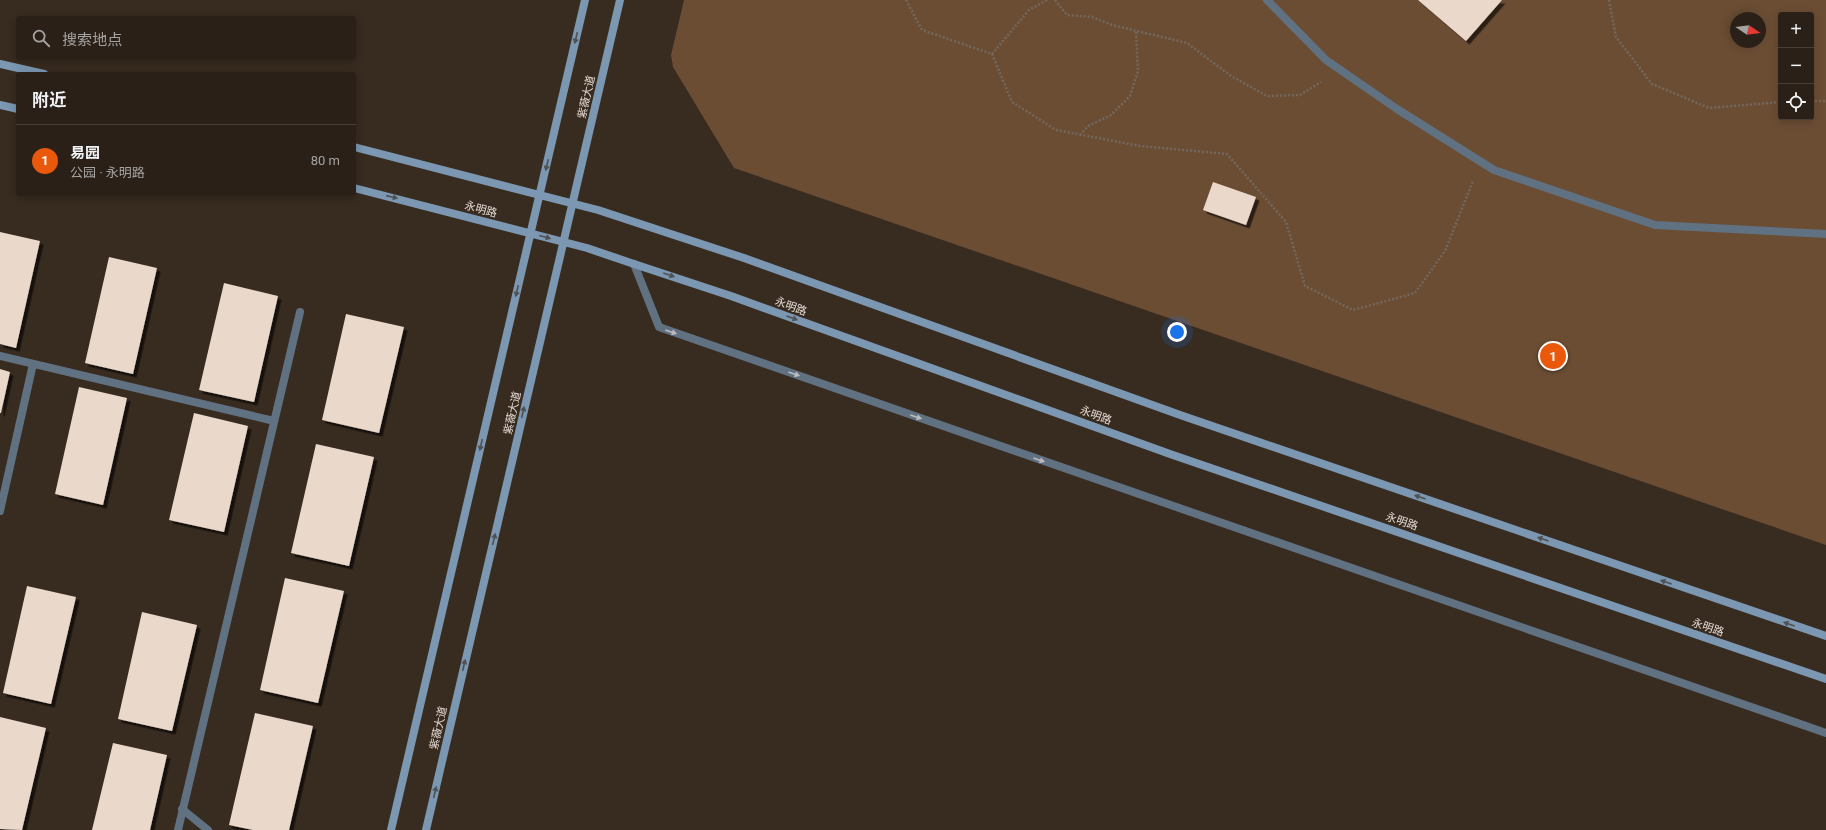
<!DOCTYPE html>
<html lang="zh">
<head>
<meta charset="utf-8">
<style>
	:root { --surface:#2a2018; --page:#362d25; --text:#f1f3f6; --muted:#a5a3a2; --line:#463e37; --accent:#ea580c }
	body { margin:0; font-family:Roboto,"Noto Sans SC",sans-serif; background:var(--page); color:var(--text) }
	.controls { position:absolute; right:12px; top:12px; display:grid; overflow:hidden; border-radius:4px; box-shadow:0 2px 10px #0003 }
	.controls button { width:36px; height:36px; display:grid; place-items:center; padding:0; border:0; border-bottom:1px solid var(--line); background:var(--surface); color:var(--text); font:20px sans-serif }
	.compass { position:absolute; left:1730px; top:12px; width:36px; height:36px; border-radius:50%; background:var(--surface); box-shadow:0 2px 10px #0003; rotate:103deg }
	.you { position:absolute; left:1177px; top:332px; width:14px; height:14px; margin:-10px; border:3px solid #fff; border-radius:50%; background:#1a73e8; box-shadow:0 0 0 6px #1a73e833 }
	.badge { display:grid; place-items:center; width:26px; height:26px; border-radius:50%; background:var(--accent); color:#fff; font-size:13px; font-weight:700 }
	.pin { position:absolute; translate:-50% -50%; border:2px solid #fff; box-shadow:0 1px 4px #0006 }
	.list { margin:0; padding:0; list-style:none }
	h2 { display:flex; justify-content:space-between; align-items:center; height:52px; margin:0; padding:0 16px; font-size:17px }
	h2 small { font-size:13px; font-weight:400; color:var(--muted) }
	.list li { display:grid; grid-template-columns:26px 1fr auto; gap:12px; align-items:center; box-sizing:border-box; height:72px; padding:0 16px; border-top:1px solid var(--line) }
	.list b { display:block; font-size:15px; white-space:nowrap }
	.list p { margin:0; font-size:13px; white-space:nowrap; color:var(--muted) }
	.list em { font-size:13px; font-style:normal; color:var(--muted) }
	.icon { flex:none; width:22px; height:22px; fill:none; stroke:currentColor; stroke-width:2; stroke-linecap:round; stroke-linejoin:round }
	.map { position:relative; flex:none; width:1826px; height:830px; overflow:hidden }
	.search { position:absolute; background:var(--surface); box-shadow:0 2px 10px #0003; left:16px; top:16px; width:340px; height:44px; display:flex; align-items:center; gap:10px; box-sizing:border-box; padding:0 14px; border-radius:4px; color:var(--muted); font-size:15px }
	.panel { position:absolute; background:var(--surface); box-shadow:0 2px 10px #0003; left:16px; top:72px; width:340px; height:124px; border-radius:4px }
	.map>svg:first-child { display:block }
</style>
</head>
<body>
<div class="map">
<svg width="1826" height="830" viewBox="0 0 1826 830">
	<defs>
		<filter id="shadow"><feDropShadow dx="3.5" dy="3.5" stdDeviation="0" flood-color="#0009"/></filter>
	</defs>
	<rect width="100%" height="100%" fill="#382b20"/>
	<path fill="#6b4d34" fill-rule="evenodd" d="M684,0h1142v545l-1092,-377 -61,-101 -2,-12zM1781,15h30v102h-30zM1736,18h24v24h-24z"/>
	<path fill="#ead8cb" filter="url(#shadow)" d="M1418,0h84l-36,41z
		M1213,182l43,15 -10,28 -43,-15z
		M0,232l40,9 -24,107 -16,-4z
		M109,257l48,11 -24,106 -48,-11z
		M224,283l54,13 -24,106 -55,-12z
		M346,314l58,13 -25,106 -57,-13z
		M0,369l10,3 -9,41h-1z
		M79,387l48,11 -24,107 -48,-11z
		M194,413l54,13 -24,106 -55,-12z
		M316,444l58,13 -25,109 -58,-13z
		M285,578l59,13 -26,112 -58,-13z
		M27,586l49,11 -25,107 -48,-11z
		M142,612l55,13 -25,106 -54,-12z
		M255,713l58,13 -24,104h-36l-24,-5z
		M0,717l46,11 -24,102 -22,-1z
		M113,743l54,12 -17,75h-58z"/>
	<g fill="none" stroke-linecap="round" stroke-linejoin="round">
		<path stroke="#73685e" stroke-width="2.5" stroke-dasharray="2 2" stroke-linecap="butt" d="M906,0l16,30 70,24 20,48 44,28 84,16 87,8 59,68 19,64 48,24 62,-17 30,-42 28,-70
			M1055,0l12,15 25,2 20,8 75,18 44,33 36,20 33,-1 21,-13
			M1609,0l7,37 36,47 57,24 72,-6
			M992,54l37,-44 18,-10
			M1811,101h15
			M1080,135l8,-9 23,-11 19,-19 8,-25 -2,-40"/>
		<path stroke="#607182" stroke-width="8" d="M0,356l274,65
			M0,511l33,-147
			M182,809l26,21
			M178,830l122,-518"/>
		<path stroke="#607182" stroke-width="8" d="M1267,0l59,60 71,49 97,61 161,55 171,9
			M634,264l25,63 1167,406"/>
		<path stroke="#7b97b2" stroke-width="8" d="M0,64l44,10
			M0,105l18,4
			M354,147l244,63 146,48 439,158 643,220
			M354,188l233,60 47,16 97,32 439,158 656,225
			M391,830l194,-830
			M426,830l194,-830"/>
	</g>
	<defs><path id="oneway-solid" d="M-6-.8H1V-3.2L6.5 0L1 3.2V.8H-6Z"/></defs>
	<g fill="#4f5153">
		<use href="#oneway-solid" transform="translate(576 38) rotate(103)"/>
		<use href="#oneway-solid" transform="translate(547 165) rotate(103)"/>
		<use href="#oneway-solid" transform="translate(392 197) rotate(13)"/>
		<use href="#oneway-solid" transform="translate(545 237) rotate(15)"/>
		<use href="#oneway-solid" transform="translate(669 275) rotate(19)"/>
		<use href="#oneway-solid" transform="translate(517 291) rotate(103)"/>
		<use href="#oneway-solid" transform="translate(792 318) rotate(20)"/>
		<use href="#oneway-solid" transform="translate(523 412) rotate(-77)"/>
		<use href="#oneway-solid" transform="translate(481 445) rotate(103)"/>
		<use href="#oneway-solid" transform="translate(1420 497) rotate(-161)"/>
		<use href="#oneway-solid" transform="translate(494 539) rotate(-77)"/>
		<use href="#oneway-solid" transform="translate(1543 539) rotate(-161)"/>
		<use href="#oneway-solid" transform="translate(1666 582) rotate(-161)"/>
		<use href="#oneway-solid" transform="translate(1789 624) rotate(-161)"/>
		<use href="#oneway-solid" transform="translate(464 665) rotate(-77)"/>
		<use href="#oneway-solid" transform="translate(435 792) rotate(-77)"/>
	</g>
	<g fill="#bcbabb">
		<use href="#oneway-solid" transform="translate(671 332) rotate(19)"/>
		<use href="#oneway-solid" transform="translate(794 374) rotate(19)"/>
		<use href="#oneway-solid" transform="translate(916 417) rotate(19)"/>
		<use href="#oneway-solid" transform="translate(1039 460) rotate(19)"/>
	</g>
	<g text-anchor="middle" stroke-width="4" stroke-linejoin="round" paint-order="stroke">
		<g font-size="11" fill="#e3dad3" stroke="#382b20">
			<text transform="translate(586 97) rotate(-77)" y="4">紫薇大道</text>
			<text transform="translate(481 209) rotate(15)" y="4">永明路</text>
			<text transform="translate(791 306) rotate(20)" y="4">永明路</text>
			<text transform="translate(512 413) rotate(-77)" y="4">紫薇大道</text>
			<text transform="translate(1096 415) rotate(20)" y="4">永明路</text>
			<text transform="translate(1402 521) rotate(19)" y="4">永明路</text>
			<text transform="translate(1708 627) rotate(19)" y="4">永明路</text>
			<text transform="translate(438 728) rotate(-77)" y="4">紫薇大道</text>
		</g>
	</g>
</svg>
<div class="controls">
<button>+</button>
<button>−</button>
<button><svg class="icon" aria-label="locate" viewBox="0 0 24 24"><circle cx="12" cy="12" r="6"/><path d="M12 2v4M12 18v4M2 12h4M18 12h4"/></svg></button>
</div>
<svg class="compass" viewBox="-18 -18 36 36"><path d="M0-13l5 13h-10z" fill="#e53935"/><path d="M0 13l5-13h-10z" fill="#a5a3a2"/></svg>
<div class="you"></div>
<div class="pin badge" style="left:1553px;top:356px">1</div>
<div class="search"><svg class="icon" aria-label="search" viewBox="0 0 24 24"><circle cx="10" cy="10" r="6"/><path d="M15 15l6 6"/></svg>搜索地点</div>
<section class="panel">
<h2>附近<small></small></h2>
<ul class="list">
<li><span class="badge">1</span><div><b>易园</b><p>公园 · 永明路</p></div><em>80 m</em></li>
</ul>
</section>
</div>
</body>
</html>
